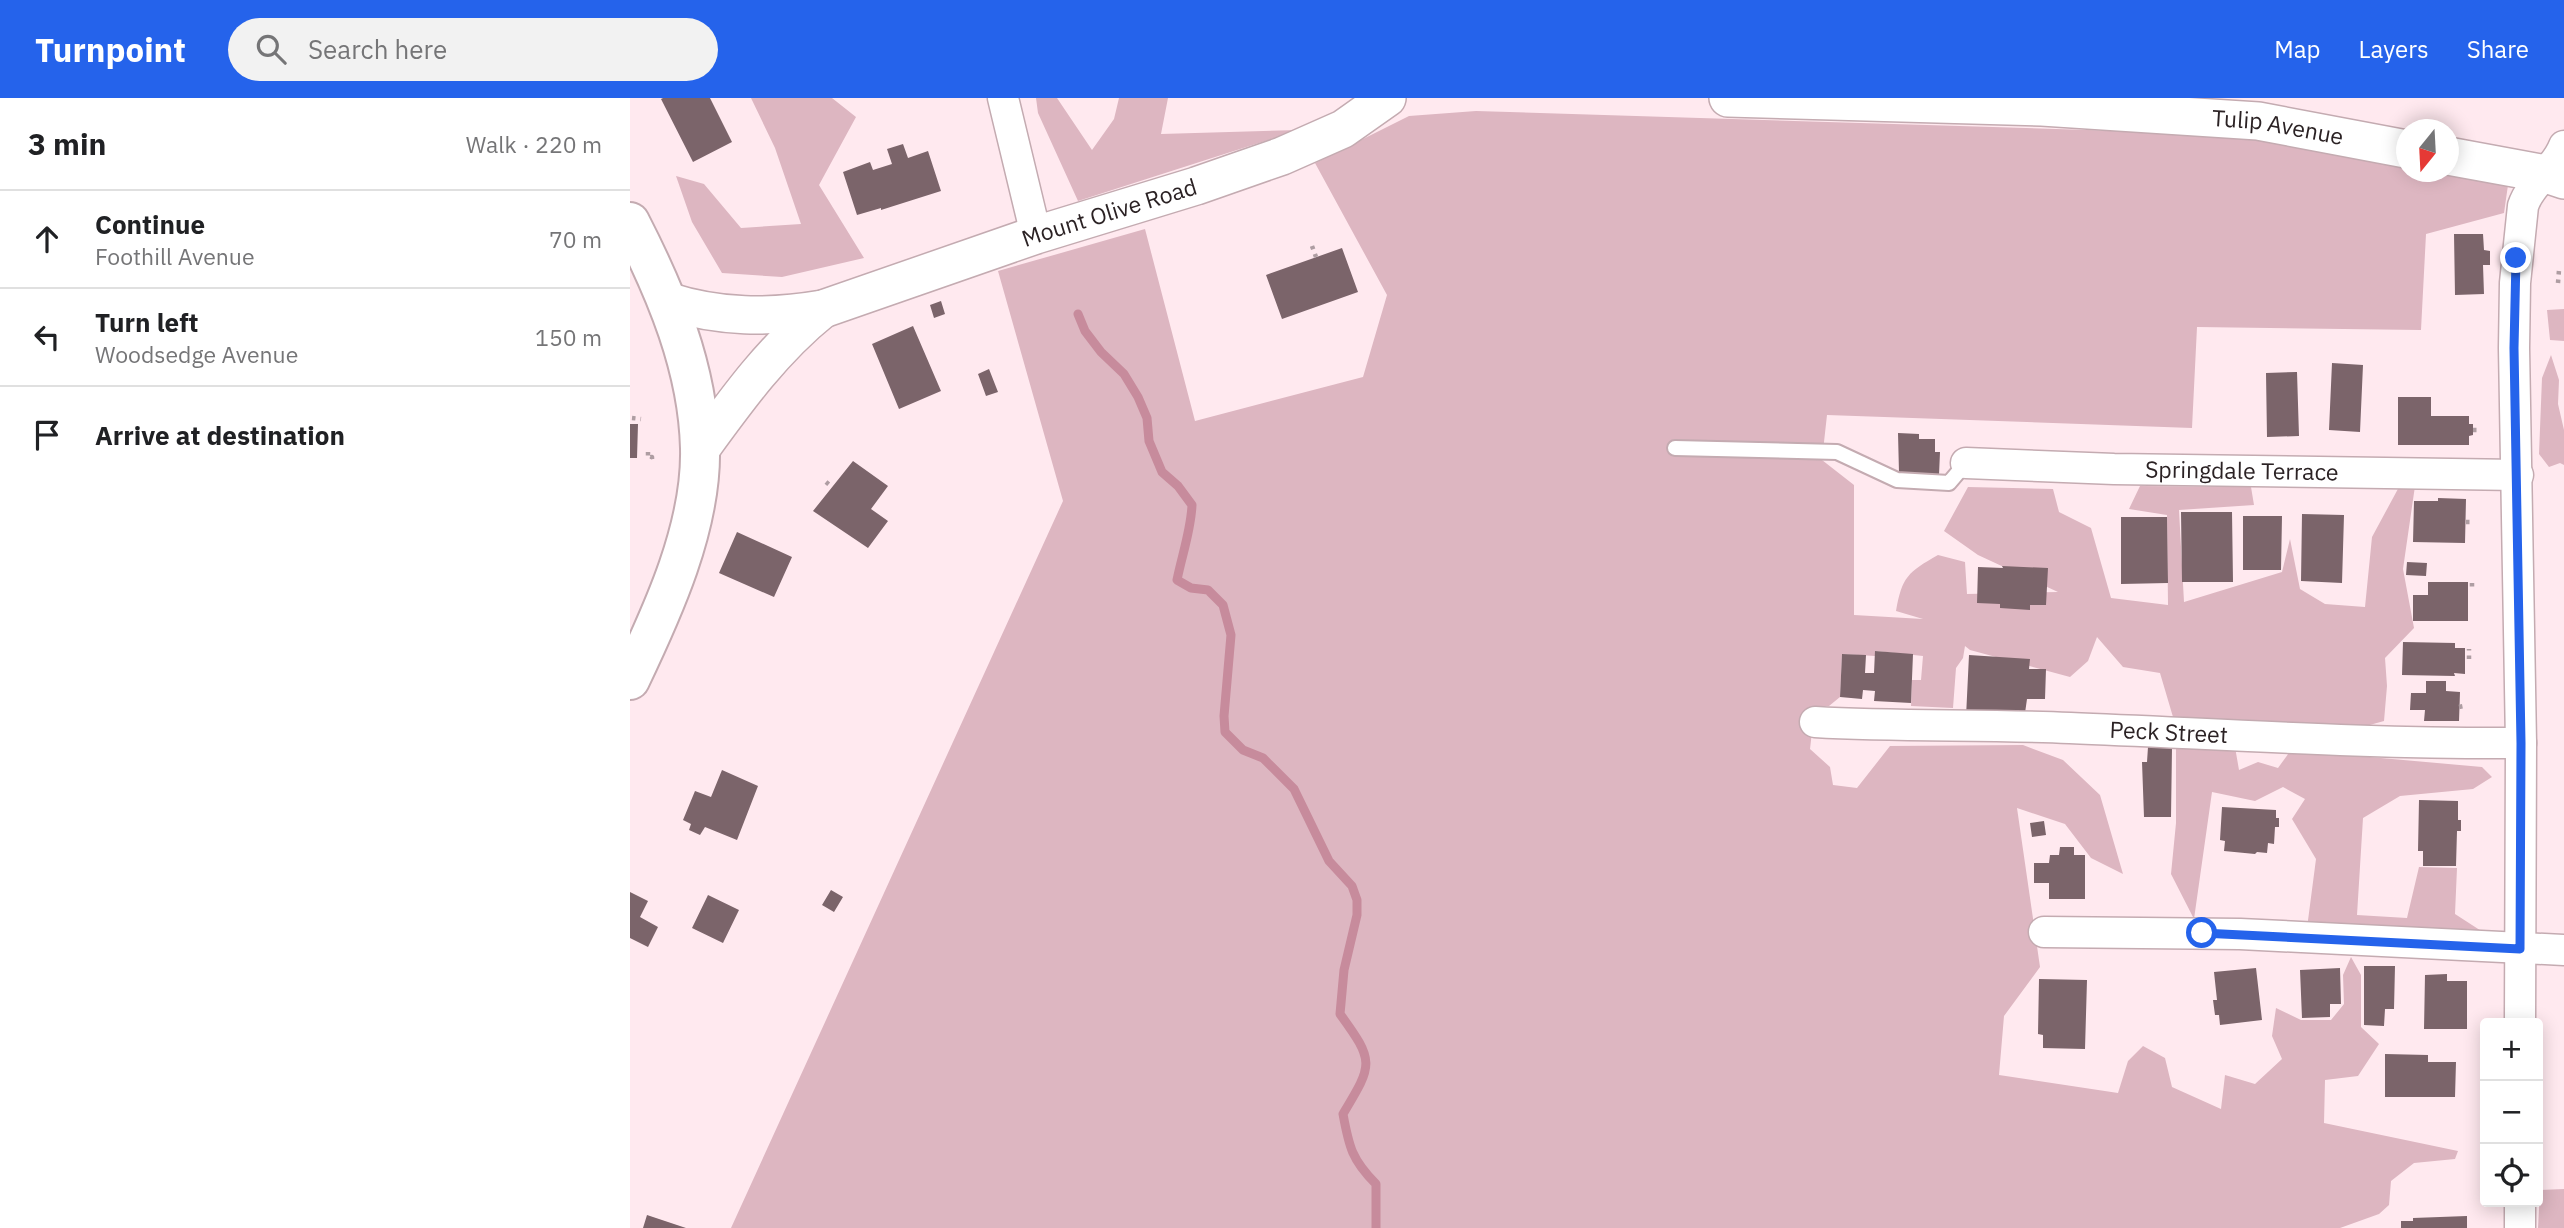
<!DOCTYPE html>
<html lang="en">
<head>
<meta charset="utf-8">
<style>
	:root { --surface:#fff; --page:#f2f2f2; --text:#202124; --muted:#757577; --line:#e0e0e0; --accent:#2563eb }
	body { margin:0; font-family:"IBM Plex Sans",sans-serif; background:var(--page); color:var(--text) }
	.controls { position:absolute; right:21px; bottom:21px; display:grid; overflow:hidden; border-radius:7px; box-shadow:0 4px 18px #0003 }
	.controls button { width:63px; height:63px; display:grid; place-items:center; padding:0; border:0; border-bottom:2px solid var(--line); background:var(--surface); color:var(--text); font:35px sans-serif }
	.compass { position:absolute; left:1766px; top:21px; width:63px; height:63px; border-radius:50%; background:var(--surface); box-shadow:0 4px 18px #0003; rotate:198deg }
	.stop { position:absolute; width:21px; height:21px; margin:-16px; border:5px solid #2563eb; border-radius:50%; background:#fff }
	.stop.end { background:#2563eb; border-color:#fff; box-shadow:0 2px 7px #0008 }
	.list { margin:0; padding:0; list-style:none }
	h2 { display:flex; justify-content:space-between; align-items:center; height:91px; margin:0; padding:0 28px; font-size:30px }
	h2 small { font-size:23px; font-weight:400; color:var(--muted) }
	.list li { display:grid; grid-template-columns:46px 1fr auto; gap:21px; align-items:center; box-sizing:border-box; height:98px; padding:0 28px; border-top:2px solid var(--line) }
	.list b { display:block; font-size:26px; white-space:nowrap }
	.list p { margin:0; font-size:23px; white-space:nowrap; color:var(--muted) }
	.list em { font-size:23px; font-style:normal; color:var(--muted) }
	.icon { flex:none; width:38px; height:38px; fill:none; stroke:currentColor; stroke-width:2; stroke-linecap:round; stroke-linejoin:round }
	.map { position:relative; flex:none; width:1934px; height:1130px; overflow:hidden }
	header { display:flex; align-items:center; gap:42px; box-sizing:border-box; height:98px; padding:0 35px; background:var(--accent); color:#fff }
	header strong { font-size:33px }
	nav { display:flex; gap:38px; margin-inline-start:auto; font-size:24px }
	.search { width:490px; height:63px; background:var(--page); display:flex; align-items:center; gap:18px; box-sizing:border-box; padding:0 24px; border-radius:38px; color:var(--muted); font-size:26px }
	main { display:flex }
	aside { flex:1; background:var(--surface) }
	.map>svg:first-child { display:block }
</style>
</head>
<body>
<header>
<strong>Turnpoint</strong>
<div class="search"><svg class="icon" aria-label="search" viewBox="0 0 24 24"><circle cx="10" cy="10" r="6"/><path d="M15 15l6 6"/></svg>Search here</div>
<nav><a>Map</a><a>Layers</a><a>Share</a></nav>
</header>
<main>
<aside>
<h2>3 min<small>Walk · 220 m</small></h2>
<ul class="list">
<li><svg class="icon" aria-label="ahead" viewBox="0 0 24 24"><path d="M12 20V5M6 11l6-6 6 6"/></svg><div><b>Continue</b><p>Foothill Avenue</p></div><em>70 m</em></li>
<li><svg class="icon" aria-label="left" viewBox="0 0 24 24"><path d="M17 20v-9H6M10 6l-5 5 5 5"/></svg><div><b>Turn left</b><p>Woodsedge Avenue</p></div><em>150 m</em></li>
<li><svg class="icon" aria-label="arrive" viewBox="0 0 24 24"><path d="M6 21V4h12l-3 4 3 4H6"/></svg><div><b>Arrive at destination</b></div></li>
</ul>
</aside>
<div class="map">
<svg width="1934" height="1130" viewBox="0 0 1934 1130">
	<rect width="100%" height="100%" fill="#ffe9ef"/>
	<path fill="#ddb6c1" d="M121,0h81l24,19 -37,68 45,73 -82,19 -60,-4 -30,-51 -16,-46 28,8 37,44 60,-4 -26,-76z
		M406,0h21l35,52 22,-31 5,-21h49l-7,36 138,-4 -221,71 -40,-88z
		M846,13l708,22 105,9 117,25v5h24l78,13 -4,28 -78,21 -5,96 -224,-3 -5,101 -365,-13 -5,45 32,25v130l69,4 -27,-8c6,-34 12,-39 42,-56l27,7 2,32 91,-2 -80,-37 -34,-24 24,-44 85,2 6,23 32,16 20,70 57,7 -1,-90 -38,-6 11,-23 111,1 3,18 -75,5 5,92 98,-30 8,-33 10,50 25,15 40,3 7,-70 27,-50 16,-1 -12,83 11,59 -29,30 2,28 -3,35 -36,10 -175,-14 -13,-44 -37,-6 -26,-30 -9,24 -18,16 -100,-27 -5,-4 -2,12 -7,10 -3,40 -42,-2 1,-26h9l2,-24 -47,-5 -1,5 -33,-2 -2,43 -11,9h-14l-5,43 20,18 3,18 24,3 33,-42 133,-1 40,15 37,35 23,79 -32,-16 -26,-34 -48,-16 23,159 -36,49 -5,59 119,18 10,-32 15,-15 22,12 7,29 49,22 4,-34 30,9 27,-25 -10,-23 4,-28 25,12h30l13,-16 -1,-29 8,-18 10,18v52l18,17 -21,32 -33,4 -1,43 134,28 -3,8 -41,4 -23,18 -2,24 -10,9 -39,14h-1609l332,-727 -65,-230 147,-42 50,192 168,-44 24,-82 -72,-132 94,-47z
		M1934,211v32l-14,-1 -3,-30z
		M1921,257l8,25 -1,24 6,26v35l-4,-2 -11,4 -10,-13 3,-76z
		M1546,647l59,2 4,23 19,-8 20,6 13,-18 191,17 10,10 -19,12 -73,7 -37,22 -6,97 50,3 12,-51 38,1 -2,46 34,22 -182,-8 9,-69 -24,-40 13,-20 -22,-12 -28,14 -43,-9 -18,127 -23,-45 5,-51z
		M1934,1091v39h-26l2,-38z"/>
	<g fill="none" stroke-linecap="round" stroke-linejoin="round">
		<path stroke="#c78b9c" stroke-width="9" d="M448,216l7,17 16,21 23,22 14,23 9,21 2,23 13,31 16,14 14,19c-1,25 -10,50 -15,75l14,8 17,2 15,15 8,30 -7,81 1,16 18,18 20,8 31,31 35,72 23,25 5,14v15l-13,55 -4,44c35,48 33,50 3,100 6,33 9,46 33,70v44"/>
	</g>
	<path fill="#7b646a" d="M33,0h47l22,44 -39,20 -32,-63z
		M273,46l5,14 20,-7 13,40 -60,19v-2l-24,7 -14,-43 27,-10 3,8 19,-6 -5,-15z
		M1824,136h29l1,16 6,1v14h-7l1,29 -29,1z
		M712,150l16,44 -76,27 -16,-44z
		M311,203l4,13 -11,4 -4,-13z
		M283,228l28,65 -42,18 -27,-65z
		M1702,265l31,2 -3,67 -31,-2z
		M359,271l9,23 -12,4 -8,-22z
		M1667,274l2,64 -32,1 -1,-64z
		M1768,299h33v19h38v8h4v11l-4,1v9h-71z
		M0,326h8l-1,34h-7z
		M1268,335l21,1v5h16v13h5l-1,23 -40,-2z
		M223,363l35,25 -17,23 17,12 -20,27 -55,-37z
		M1808,400l28,1 -1,44 -52,-1 1,-41h24z
		M1551,414h51l1,70h-51z
		M1672,416l42,1 -2,68 -41,-2z
		M1613,418h39l-1,54h-38z
		M1491,419h46l1,66 -47,1z
		M107,434l55,25 -18,40 -55,-24z
		M1777,464l20,1 -1,13 -20,-1z
		M1372,468l46,2 -2,37h-16v5l-30,-2v-4l-23,-1 1,-36 25,1z
		M1798,484h40v39h-55v-26h15z
		M1773,544l52,1v5h10v26l-11,-1 1,3 -53,-1z
		M1245,553l38,3 -2,49 -37,-2 1,-10 -12,-1 -1,9 -22,-2 2,-43 24,1 -1,18h9z
		M1339,557l61,4 -1,10h17l-1,30h-18l-3,21 -58,-3z
		M1796,583h20v10l14,1 -1,29h-35l1,-11h-15l1,-17h15z
		M1518,649l24,1 -1,69h-27l-2,-55h5z
		M92,672l36,16 -21,54 -32,-13 -5,8 -11,-5 2,-6 -8,-4 12,-29 16,6z
		M1789,702l39,1v19h3v11h-4l-1,35h-33v-15h-5z
		M1592,709l54,3v8h3v9h-4l-1,17 -6,-1 -1,10 -10,-1 -2,2 -31,-3 1,-10 -5,-1z
		M1414,723l2,14 -14,2 -2,-14z
		M1430,749h14v8h11v44h-36v-16h-15v-20h15l1,-8h9z
		M201,792l12,7 -9,15 -12,-7z
		M0,794l18,9 -8,16 18,10 -10,20 -18,-9z
		M78,797l31,15 -16,33 -31,-15z
		M1734,868h31l-1,43h-9l-1,17 -20,-1z
		M1626,870l6,52 -42,5 -1,-10h-4l-2,-15h4l-3,-28z
		M1710,870l1,36h-11v13l-28,1 -2,-48z
		M1817,876v7h20v48h-43l1,-54z
		M1409,881l48,1 -2,69 -42,-1v-13l-5,-1z
		M1755,956l43,1v7h28l-1,35h-70z
		M17,1117l39,13h-43z
		M1837,1118v12h-66v-7h12v-3z"/>
	<g fill="none" stroke-linecap="round" stroke-linejoin="round">
		<defs>
			<path id="service" d="M1045,350l162,4 60,28 52,3 17,-20"/>
			<g id="minor">
				<path d="M373,0l33,137"/>
				<path id="s1" d="M1336,365l148,6 404,6"/>
				<path id="s2" d="M1185,624c85,5 170,2 255,6 150,6 300,16 451,15"/>
				<path d="M1414,834l196,2 324,16"/>
				<path d="M1890,925l1,-280 -7,-395 1,-65 8,-77c8,-24 32,-36 41,-60"/>
				<path d="M1890,1104v26"/>
			</g>
			<g id="tertiary">
				<path id="s3" d="M1098,0l314,9 216,14 148,28"/>
				<path d="M1818,58l98,18 18,6"/>
				<path id="s4" d="M37,203c53,17 102,17 156,8l213,-74 160,-49 86,-30 61,-27 44,-31"/>
				<path d="M70,352c37,-51 73,-101 123,-141"/>
			</g>
			<path id="secondary" d="M0,124c36,70 68,146 70,226 2,78 -37,163 -70,232"/>
		</defs>
		<use href="#service" stroke="#c4abb1" stroke-width="18"/>
		<use href="#minor" stroke="#c4abb1" stroke-width="33"/>
		<use href="#tertiary" stroke="#c4abb1" stroke-width="40"/>
		<use href="#secondary" stroke="#c4abb1" stroke-width="42"/>
		<path stroke="#ae9da2" stroke-width="4.5" stroke-dasharray="3.5 5" stroke-linecap="butt" d="M682,148l4,11
			M1928,185l1,-13
			M2,320l9,1
			M1843,332h8
			M18,354v6l4,-1v7
			M196,384l6,5
			M1836,424h6
			M1842,485v5
			M1839,561v-10
			M1829,609l5,-1"/>
		<use href="#service" stroke="#fff" stroke-width="14"/>
		<use href="#minor" stroke="#fff" stroke-width="30"/>
		<use href="#tertiary" stroke="#fff" stroke-width="37"/>
		<use href="#secondary" stroke="#fff" stroke-width="38"/>
	</g>
	<g fill="none" stroke-linecap="round" stroke-linejoin="round">
		<path stroke="#2563eb" stroke-width="9" d="M1572,835l318,16 1,-206 -7,-395 2,-90"/>
	</g>
	<g text-anchor="middle" stroke-width="7" stroke-linejoin="round" paint-order="stroke">
		<g font-size="23" fill="#2b2224" stroke="#fff">
			<text dy="8" stroke="none"><textPath href="#s3" startOffset="551">Tulip Avenue</textPath></text>
			<text dy="8" stroke="none"><textPath href="#s4" startOffset="460">Mount Olive Road</textPath></text>
			<text dy="8" stroke="none"><textPath href="#s1" startOffset="276">Springdale Terrace</textPath></text>
			<text dy="8" stroke="none"><textPath href="#s2" startOffset="354">Peck Street</textPath></text>
		</g>
	</g>
</svg>
<div class="controls">
<button>+</button>
<button>−</button>
<button><svg class="icon" aria-label="locate" viewBox="0 0 24 24"><circle cx="12" cy="12" r="6"/><path d="M12 2v4M12 18v4M2 12h4M18 12h4"/></svg></button>
</div>
<svg class="compass" viewBox="-18 -18 36 36"><path d="M0-13l5 13h-10z" fill="#e53935"/><path d="M0 13l5-13h-10z" fill="#757577"/></svg>
<div class="stop" style="left:1572px;top:835px"></div>
<div class="stop end" style="left:1886px;top:160px"></div>
</div>
</main>
</body>
</html>
